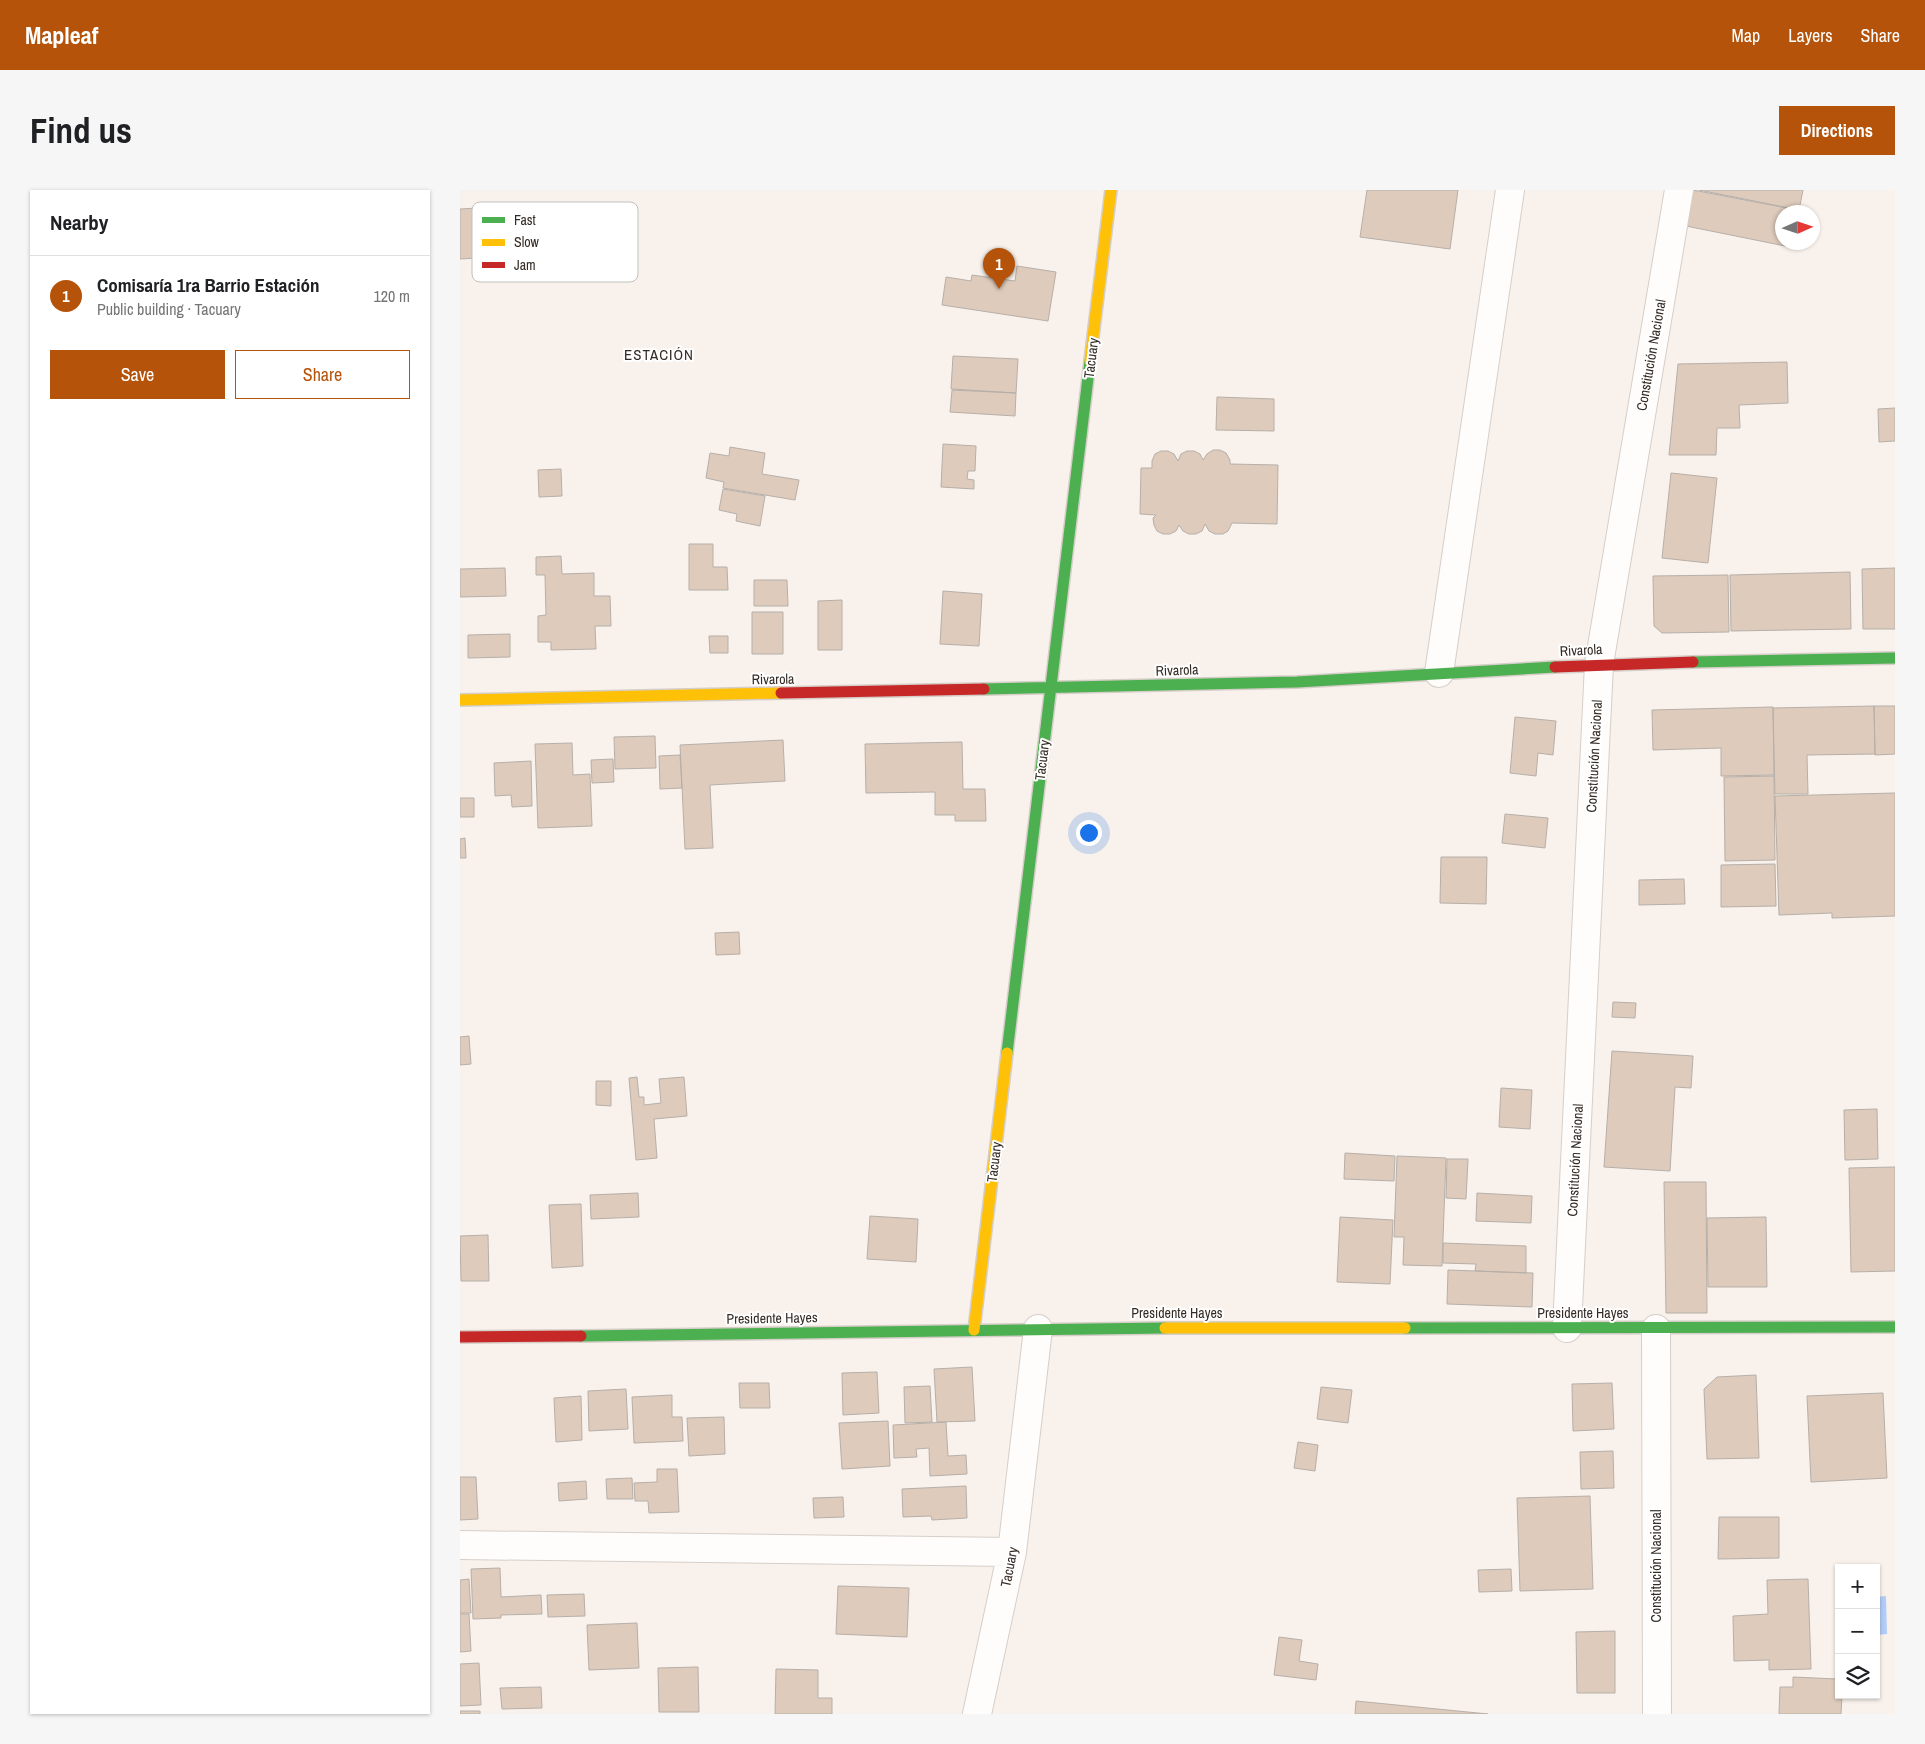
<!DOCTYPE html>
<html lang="en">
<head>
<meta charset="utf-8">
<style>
	:root { --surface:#fff; --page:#f6f6f6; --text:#202124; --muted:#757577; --line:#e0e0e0; --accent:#b45309 }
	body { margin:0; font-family:"Archivo Narrow",sans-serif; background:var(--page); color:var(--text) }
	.controls { position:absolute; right:15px; bottom:15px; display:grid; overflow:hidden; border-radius:0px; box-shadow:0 1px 4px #0004 }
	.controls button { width:45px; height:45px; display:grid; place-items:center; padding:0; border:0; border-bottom:1px solid var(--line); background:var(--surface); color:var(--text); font:25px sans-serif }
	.compass { position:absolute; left:1315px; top:15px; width:45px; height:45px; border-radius:50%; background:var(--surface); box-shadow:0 1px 4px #0004; rotate:87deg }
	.you { position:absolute; left:628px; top:642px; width:18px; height:18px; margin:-12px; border:4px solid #fff; border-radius:50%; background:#1a73e8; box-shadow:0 0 0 8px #1a73e833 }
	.badge { display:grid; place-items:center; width:32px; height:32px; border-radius:50%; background:var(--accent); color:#fff; font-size:16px; font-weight:700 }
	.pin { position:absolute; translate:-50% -41px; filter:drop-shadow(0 1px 2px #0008) }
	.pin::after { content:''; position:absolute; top:26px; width:18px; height:15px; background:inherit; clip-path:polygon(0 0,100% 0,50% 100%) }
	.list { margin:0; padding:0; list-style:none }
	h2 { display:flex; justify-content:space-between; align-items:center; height:65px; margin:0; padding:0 20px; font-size:21px }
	h2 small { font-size:16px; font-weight:400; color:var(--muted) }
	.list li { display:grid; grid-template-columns:32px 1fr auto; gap:15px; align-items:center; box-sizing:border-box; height:80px; padding:0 20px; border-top:1px solid var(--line) }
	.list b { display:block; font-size:19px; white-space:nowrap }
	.list p { margin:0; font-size:16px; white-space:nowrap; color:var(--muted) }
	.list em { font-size:16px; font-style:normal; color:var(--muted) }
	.actions { display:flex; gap:10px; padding:15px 20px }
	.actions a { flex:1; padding:11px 0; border:1px solid var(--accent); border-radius:0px; text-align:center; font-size:18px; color:var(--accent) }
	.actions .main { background:var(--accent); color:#fff }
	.icon { flex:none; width:28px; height:28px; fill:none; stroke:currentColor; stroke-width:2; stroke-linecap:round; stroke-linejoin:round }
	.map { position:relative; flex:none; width:1435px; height:1524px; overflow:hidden; border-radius:0px }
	header { display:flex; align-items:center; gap:30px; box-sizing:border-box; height:70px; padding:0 25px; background:var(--accent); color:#fff }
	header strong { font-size:24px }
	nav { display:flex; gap:28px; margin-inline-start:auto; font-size:18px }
	.intro { display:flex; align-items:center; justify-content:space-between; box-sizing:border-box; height:120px; padding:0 30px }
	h1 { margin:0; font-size:35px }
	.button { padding:12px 22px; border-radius:0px; background:var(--accent); color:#fff; font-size:18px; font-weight:700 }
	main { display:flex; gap:30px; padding:0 30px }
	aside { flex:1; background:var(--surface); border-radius:0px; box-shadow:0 1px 4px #0004 }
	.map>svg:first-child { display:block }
</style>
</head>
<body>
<header>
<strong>Mapleaf</strong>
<nav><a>Map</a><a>Layers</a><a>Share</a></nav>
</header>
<div class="intro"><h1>Find us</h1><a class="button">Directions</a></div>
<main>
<aside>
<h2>Nearby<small></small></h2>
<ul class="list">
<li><span class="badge">1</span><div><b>Comisaría 1ra Barrio Estación</b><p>Public building · Tacuary</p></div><em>120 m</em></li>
</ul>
<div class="actions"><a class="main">Save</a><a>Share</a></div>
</aside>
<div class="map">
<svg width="1435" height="1524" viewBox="0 0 1435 1524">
	<rect width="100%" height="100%" fill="#f9f2ec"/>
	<path fill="#b2cdf8" d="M1426,1406l1,38 -11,1v-38z"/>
	<path fill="#decbbc" stroke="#b6afa9" d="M907,0h91l-8,59 -90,-12z
		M1233,0l104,20v2h-15v30h9l-1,5 -104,-21z
		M1239,0h104l-4,20z
		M18,18l1,50 -19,1v-50z
		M557,76l39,6 -8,49 -106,-16 4,-28 25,4 1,-6 43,6z
		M493,166l65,3 -2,34 -65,-4z
		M1327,172l1,41 -49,2 1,23h-23l-1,27h-47l9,-91z
		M492,200l64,3 -1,23 -65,-4z
		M757,207l57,2v32l-58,-1z
		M1435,218v33l-16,1 -1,-33z
		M483,254l33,2 -1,25h-7l-1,8 7,1v9l-33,-2z
		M270,257l35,6 -3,21 37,6 -4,20 -72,-12 1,-6 -18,-4 4,-25 19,3z
		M753,260h7l6,3 4,7v4l48,1 -1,59 -45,-1 -4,8 -5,3h-8l-6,-3 -4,-7 -3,7 -6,3h-7l-6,-3 -4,-6 -3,6 -6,3h-7l-6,-3 -3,-6 -1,-7 3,-3 -16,-1 1,-46h11v-7l3,-7 6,-3h7l6,3 4,7 3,-7 6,-3h7l6,3 3,6 4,-6z
		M101,279l1,27 -23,1 -1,-27z
		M1211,283l46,5 -9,85 -46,-5z
		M263,299l42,7 -5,30 -24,-5 1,-7 -18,-4z
		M229,354h24v23h14l1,23h-39z
		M101,366l1,18 32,-1v23h16l1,30h-16l1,23 -45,1v-8h-13v-26l8,-1 -1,-40h-9v-18z
		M45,378l1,28 -46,1v-28z
		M1435,378v61h-32l-1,-60z
		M1390,382l1,57 -120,2 -1,-56z
		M1268,385l1,57 -67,1 -8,-7 -1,-50z
		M294,390h33l1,26h-34z
		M483,401l39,3 -3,52 -39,-2z
		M382,410v50h-24v-49z
		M292,422h31v42h-31z
		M50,444v23l-42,1v-23z
		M249,446h19v17h-18z
		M1414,516l1,48 -68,1 1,39h-33l-2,-86z
		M1414,516h21v48l-20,1z
		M1313,517l1,68 -53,1v-28l-68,2 -1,-40z
		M1055,527l41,4 -3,34 -15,-2 -2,23 -26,-3z
		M195,546l1,32 -41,1 -1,-32z
		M323,550l2,41 -75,4 3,63 -28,1 -5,-104z
		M502,552l1,47h22l1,32h-31v-6h-20v-23l-69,1 -1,-49z
		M112,553l1,32 17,-1 2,52 -54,2 -3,-84z
		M220,565l2,33 -22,1 -1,-33z
		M153,569l1,23 -22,1 -1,-23z
		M71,571l1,45 -20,1 -1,-12 -16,1 -1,-33z
		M1314,586l1,84 -50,1 -1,-84z
		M1435,603v123l-63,2v-5l-53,2 -4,-119z
		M0,608h14v19h-14z
		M1045,624l43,4 -3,30 -43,-5z
		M5,648l1,20h-6v-19z
		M981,667h46l-1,47 -46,-1z
		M1315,674l1,42 -55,1v-42z
		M1224,689l1,25 -46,1v-25z
		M279,742l1,22 -24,1 -1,-22z
		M1153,812l23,1 -1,15 -23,-1z
		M9,846l2,28 -11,1v-28z
		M1152,861l81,5 -2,32 -16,-1 -5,84 -66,-4z
		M177,887l2,20h5v8l17,-2 -2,-24 25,-2 3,39 -33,3 3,39 -21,2 -7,-82z
		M136,891h15v25l-15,-1z
		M1041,898l31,2 -2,39 -31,-2z
		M1417,919l1,50 -33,1 -1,-50z
		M885,963l50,3 -1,25 -50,-2z
		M937,966l49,2 -4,108 -39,-1 1,-28h-10z
		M987,969h21l-2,40 -20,-1z
		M1435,977v104l-44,1 -2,-104z
		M1204,992h42l1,131h-41z
		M178,1003l1,24 -48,2 -1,-24z
		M1017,1003l55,3 -1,27 -55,-2z
		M121,1014l2,62 -31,2 -3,-63z
		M410,1026l48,3 -2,43 -49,-3z
		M880,1027l53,3 -3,64 -53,-2z
		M1306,1027l1,70h-59l-1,-69z
		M28,1045l1,46h-28l-1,-45z
		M983,1053l83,3v27l-51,-2 1,-7 -33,-1z
		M988,1080l85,3 -1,34 -85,-3z
		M512,1177l3,54 -38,1 -3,-53z
		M417,1182l2,41 -36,2 -1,-42z
		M1296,1185l3,83 -52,1 -3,-70 13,-12z
		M279,1193h30l1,25h-30z
		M1152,1193l2,46 -41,2 -1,-47z
		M470,1196l2,36 -27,1 -1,-36z
		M861,1197l31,3 -4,33 -31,-4z
		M166,1199l2,40 -39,2 -1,-40z
		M1423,1203l4,85 -76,4 -4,-86z
		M212,1205v22h10l1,24 -49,2 -2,-46z
		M121,1206l1,44 -26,2 -2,-44z
		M264,1227l1,37 -36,2 -2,-38z
		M428,1231l2,45 -48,3 -3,-46z
		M486,1232l2,34 18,-1 1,19 -37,2 -1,-28 -13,1 1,8 -23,1 -1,-33z
		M838,1252l20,3 -3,26 -21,-3z
		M1153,1261l1,37 -33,1 -1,-37z
		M197,1279h20l2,43 -30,1 -1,-12h-13l-1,-18 23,-1z
		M0,1287h16l2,42 -18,1z
		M172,1288l1,21h-26l-1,-20z
		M126,1291l1,18 -28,2 -1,-18z
		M506,1296l1,32 -35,2 -1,-4 -28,1 -1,-28z
		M1130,1306l3,93 -73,2 -3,-93z
		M383,1307l1,20 -30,1 -1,-20z
		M1259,1327h60v41l-61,1z
		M40,1378l1,29 40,-2 1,19 -41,1v3l-28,1 -2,-50z
		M1051,1379l1,22 -33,1 -1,-22z
		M9,1389l2,34h-11v-33z
		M1348,1389l3,90 -42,1v-10l-35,1 -1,-45 35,-2 -1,-34z
		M378,1396l71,2 -2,49 -71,-3z
		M124,1404l1,22 -37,1 -1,-22z
		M0,1424h9l2,37 -11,1z
		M177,1433l2,45 -50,2 -2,-45z
		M1155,1441v62h-38l-1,-61z
		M819,1447l23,3 -3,21 19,3 -2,16 -42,-5z
		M19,1473l2,42 -21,1v-42z
		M238,1477l1,45h-40l-1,-44z
		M316,1479l42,1v28h14v16h-57z
		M1333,1487l44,2 -1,10h3v6h3l-1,19h-62l1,-27h13z
		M81,1497l1,21 -40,1 -2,-21z
		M896,1511l132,13h-133z
		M0,1521h20v3h-20z"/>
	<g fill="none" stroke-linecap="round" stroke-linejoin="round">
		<defs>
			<path id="street" d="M979,483l71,-483
				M1107,1138l32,-664 80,-474
				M1196,1139l1,385
				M0,1355l552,7
				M517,1524l35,-162 26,-223"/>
			<path id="fast" d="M1233,472l202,-4
				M524,499l313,-7 258,-15
				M547,863l83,-692
				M945,1138l490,-1
				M121,1146l584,-8"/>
			<path id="slow" d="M630,171l21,-171
				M0,510l321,-7
				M705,1138h240
				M514,1140l33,-277"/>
			<path id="jam" d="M1095,477l138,-5
				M321,503l203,-4
				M0,1147l121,-1"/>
		</defs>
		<use href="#street" stroke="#d6cec8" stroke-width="30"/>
		<use href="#fast" stroke="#d6cec8" stroke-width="14"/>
		<use href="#slow" stroke="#d6cec8" stroke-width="14"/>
		<use href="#jam" stroke="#d6cec8" stroke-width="14"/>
		<use href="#street" stroke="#fefdfc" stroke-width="28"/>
		<use href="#fast" stroke="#4caf50" stroke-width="11"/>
		<use href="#slow" stroke="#ffc107" stroke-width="11"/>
		<use href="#jam" stroke="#c62828" stroke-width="11"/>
	</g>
	<g text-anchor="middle" stroke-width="4" stroke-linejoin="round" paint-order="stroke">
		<g font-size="14" fill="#342b24" stroke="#fff">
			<text transform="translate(1191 165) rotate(-80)" y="5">Constitución Nacional</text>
			<text transform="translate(631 168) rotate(-83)" y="5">Tacuary</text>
			<text transform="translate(1121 460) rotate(-3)" y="5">Rivarola</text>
			<text transform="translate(717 480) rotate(-2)" y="5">Rivarola</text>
			<text transform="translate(313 489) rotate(-1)" y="5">Rivarola</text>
			<text transform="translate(1134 566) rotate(-87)" y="5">Constitución Nacional</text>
			<text transform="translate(582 570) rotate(-83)" y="5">Tacuary</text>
			<text transform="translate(1115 970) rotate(-87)" y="5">Constitución Nacional</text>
			<text transform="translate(534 972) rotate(-83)" y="5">Tacuary</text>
			<text x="717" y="1128">Presidente Hayes</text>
			<text x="1123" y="1128">Presidente Hayes</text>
			<text transform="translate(312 1128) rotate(-1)" y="5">Presidente Hayes</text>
			<text transform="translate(1196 1376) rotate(-90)" y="5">Constitución Nacional</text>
			<text transform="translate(549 1377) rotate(-79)" y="5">Tacuary</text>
		</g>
		<g font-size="15" letter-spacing="1" fill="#342b24" stroke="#fff">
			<text x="199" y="170">ESTACIÓN</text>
		</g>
	</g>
	<rect x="12" y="12" width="166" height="80" rx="8" fill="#fff" stroke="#c2bfbd" stroke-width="1"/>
	<rect x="22" y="27" width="23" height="6" fill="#4caf50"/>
	<rect x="22" y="49" width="23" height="7" fill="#ffc107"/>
	<rect x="22" y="72" width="23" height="6" fill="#c62828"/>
	<g font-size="14" fill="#342b24">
		<text x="54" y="35">Fast</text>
		<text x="54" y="57">Slow</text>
		<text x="54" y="80">Jam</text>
	</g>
</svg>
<div class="controls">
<button>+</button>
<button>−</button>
<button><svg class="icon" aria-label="layers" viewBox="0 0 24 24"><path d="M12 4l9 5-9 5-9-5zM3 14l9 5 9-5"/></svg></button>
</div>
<svg class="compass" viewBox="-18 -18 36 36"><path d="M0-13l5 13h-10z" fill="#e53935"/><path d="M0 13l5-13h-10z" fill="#757577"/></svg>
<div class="you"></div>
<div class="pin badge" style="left:539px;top:99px">1</div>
</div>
</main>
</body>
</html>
